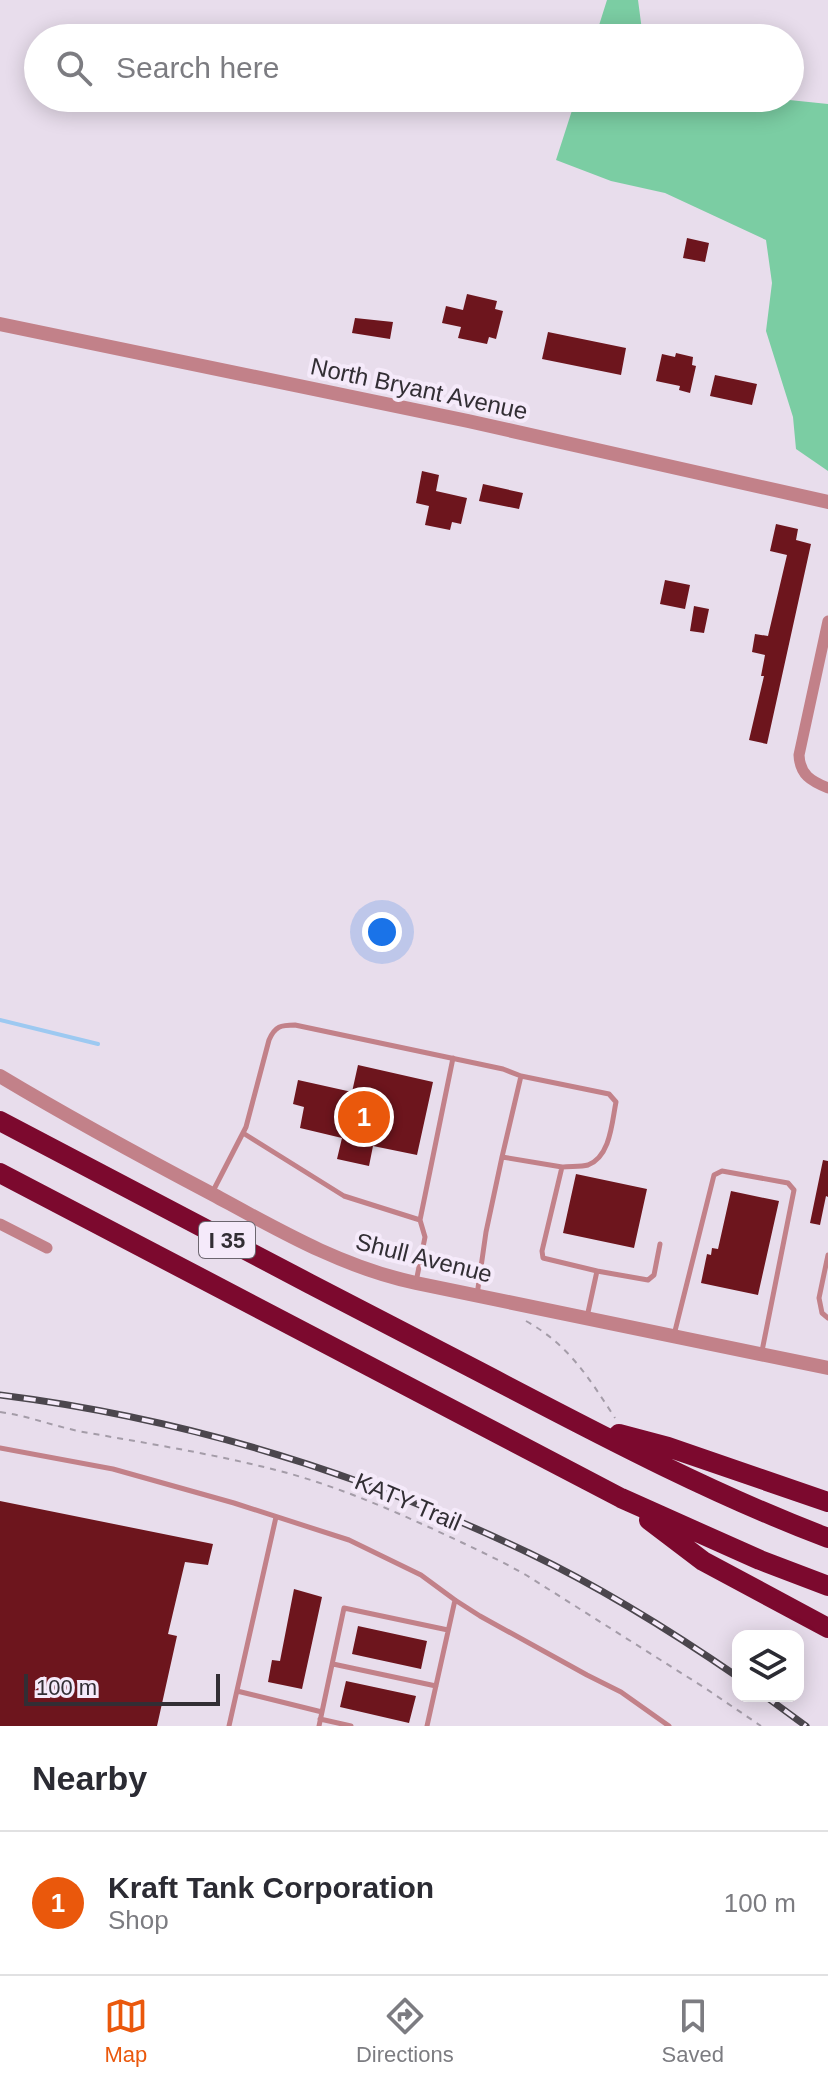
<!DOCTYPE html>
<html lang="en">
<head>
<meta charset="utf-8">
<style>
	:root { --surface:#fff; --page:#f7f7f7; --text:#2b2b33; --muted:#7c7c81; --line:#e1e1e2; --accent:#ea580c }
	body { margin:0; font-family:Helvetica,sans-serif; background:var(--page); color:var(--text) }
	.controls { position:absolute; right:24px; bottom:24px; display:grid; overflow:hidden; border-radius:16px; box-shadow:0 4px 20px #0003 }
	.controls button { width:72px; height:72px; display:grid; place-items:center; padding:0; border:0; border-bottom:2px solid var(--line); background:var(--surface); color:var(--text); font:40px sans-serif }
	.scale { position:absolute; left:24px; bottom:20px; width:196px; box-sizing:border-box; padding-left:8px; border:4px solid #322e34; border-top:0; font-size:22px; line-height:28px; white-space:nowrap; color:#322e34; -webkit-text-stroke:6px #f5eafa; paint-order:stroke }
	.you { position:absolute; left:382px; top:932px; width:28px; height:28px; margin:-20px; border:6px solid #fff; border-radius:50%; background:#1a73e8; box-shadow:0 0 0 12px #1a73e833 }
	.badge { display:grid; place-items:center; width:52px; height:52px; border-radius:50%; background:var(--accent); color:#fff; font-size:26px; font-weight:700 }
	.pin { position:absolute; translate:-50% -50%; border:4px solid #fff; box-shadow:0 2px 8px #0006 }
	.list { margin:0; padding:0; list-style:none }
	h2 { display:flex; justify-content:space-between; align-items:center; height:104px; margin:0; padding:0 32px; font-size:34px }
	h2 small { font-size:26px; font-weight:400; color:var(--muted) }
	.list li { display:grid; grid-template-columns:52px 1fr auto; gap:24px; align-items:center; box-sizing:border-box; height:144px; padding:0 32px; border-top:2px solid var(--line) }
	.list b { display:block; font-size:30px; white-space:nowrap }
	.list p { margin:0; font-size:26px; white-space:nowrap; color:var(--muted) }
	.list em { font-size:26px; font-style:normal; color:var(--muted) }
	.icon { flex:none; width:44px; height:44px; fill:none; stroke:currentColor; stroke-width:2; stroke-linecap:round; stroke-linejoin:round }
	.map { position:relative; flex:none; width:828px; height:1726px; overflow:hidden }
	.search { position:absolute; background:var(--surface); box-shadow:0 4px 20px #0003; left:24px; right:24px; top:24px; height:88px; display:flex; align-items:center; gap:20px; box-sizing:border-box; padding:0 28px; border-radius:44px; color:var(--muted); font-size:30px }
	.sheet { height:248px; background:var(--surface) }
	nav { display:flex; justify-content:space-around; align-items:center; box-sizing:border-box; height:112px; border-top:2px solid var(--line); background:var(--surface); font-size:22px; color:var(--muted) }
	nav a { display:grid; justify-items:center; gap:4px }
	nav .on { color:var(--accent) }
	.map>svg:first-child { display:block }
</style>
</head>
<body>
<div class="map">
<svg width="828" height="1726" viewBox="0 0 828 1726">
	<rect width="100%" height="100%" fill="#e8ddec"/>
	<path fill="#7bcda3" d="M607,0h31l5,38h-48z
		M576,98h194l58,6v367l-32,-22 -3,-32 -27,-86 6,-48 -6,-43 -101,-47 -54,-12 -55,-21z"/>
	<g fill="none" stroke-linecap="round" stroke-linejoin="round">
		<path stroke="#9dc9f1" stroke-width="4" d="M0,1020l98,24"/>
	</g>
	<path fill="#6d151d" d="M687,238l22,5 -4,19 -22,-4z
		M467,294l30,7 -2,8 8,2 -7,28 -7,-2 -2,7 -29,-6 3,-11 -19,-4 4,-17 17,4z
		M355,318l38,4 -3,17 -38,-6z
		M548,332l78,16 -5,27 -79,-16z
		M676,353l17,4 -1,8 4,1 -6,27 -11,-3 1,-4 -24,-5 6,-27 13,3z
		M715,375l42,9 -5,21 -42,-9z
		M422,471l17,4 -3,16 31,7 -6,26 -9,-2 -2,8 -25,-5 4,-19 -13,-3z
		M483,484l40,9 -4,16 -40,-8z
		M776,524l22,5 -2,11 15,4 -44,200 -18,-4 15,-64h-3l4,-21 -13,-3 3,-18 13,2 19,-81 -17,-4z
		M665,580l25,5 -5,24 -25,-5z
		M694,606l15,3 -5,24 -14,-2z
		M358,1065l75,17 -16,73 -44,-9 -4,20 -32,-7 5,-21 -42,-10 4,-21 -11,-3 5,-24 54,12z
		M823,1160l5,1v36l-2,-1 -6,29 -10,-2z
		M576,1174l71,15 -13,59 -71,-15z
		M731,1191l48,10 -21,94 -57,-12 6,-29 4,1 1,-7 6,1z
		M0,1501l213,43 -5,21 -23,-3 -17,72 9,2 -20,90h-157z
		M294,1589l28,8 -20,92 -34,-7 4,-22 8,1z
		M358,1626l69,15 -6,28 -69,-15z
		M346,1681l70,15 -7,27 -69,-16z"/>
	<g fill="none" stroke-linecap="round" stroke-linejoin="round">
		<path stroke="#a49ca8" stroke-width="2" stroke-dasharray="6 6" stroke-linecap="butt" d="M526,1321c43,24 63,57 89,97
			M0,1412c30,4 58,16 89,21 68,12 136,23 202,41 49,14 96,34 142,55 32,15 63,29 93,46l179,113 56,38"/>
		<path stroke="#c28189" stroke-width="5" d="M521,1076l88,18 7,8c-4,19 -5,54 -28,63 -7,2 -18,1 -26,2
			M243,1133l101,63 76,24
			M212,1193l34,-66 23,-87c6,-14 12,-15 26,-15l208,44 18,7 -19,81
			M828,1255l-9,43 3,15 6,5
			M597,1271l51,9 6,-5 6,-31
			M416,1282l9,-45 -5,-17 33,-162
			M477,1295l9,-63 16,-75 60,10 -20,84 1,7 54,13 -10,46
			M674,1335l40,-160 8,-4 66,12 6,7 -32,161
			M0,1448l113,21 121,34 115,37 72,35 34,25 25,16 107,59 34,17 48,34
			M333,1664l103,22
			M237,1691l85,21
			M320,1719l31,7
			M229,1726l47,-209
			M319,1726l25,-118 104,22
			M427,1726l28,-126"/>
		<path stroke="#c28189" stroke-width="11" d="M828,621l-29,134c1,20 12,26 29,33
			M0,1224l47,24"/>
		<path stroke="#c28189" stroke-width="14" d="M0,324l468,97 360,81
			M0,1076c70,42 142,81 214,119 66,36 128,72 202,88l412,85"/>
		<path stroke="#7c092e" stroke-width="20" d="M0,1121c159,83 318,168 478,250 115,60 229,121 350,167
			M0,1173l621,325 139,62 68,26
			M619,1434l49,13 160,55
			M649,1520l54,41 125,67"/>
		<defs>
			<path id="rail" d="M0,1395c183,23 362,78 529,158 73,35 142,78 209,124
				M765,1696l41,30"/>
		</defs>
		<use href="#rail" stroke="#4b464d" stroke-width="7"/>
		<use href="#rail" stroke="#f5eafa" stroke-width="4" stroke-dasharray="12" stroke-linecap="butt"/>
	</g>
	<g text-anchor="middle" stroke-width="8" stroke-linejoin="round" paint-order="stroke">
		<rect fill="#f5eafa" stroke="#6c666f" stroke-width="2" x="199" y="1222" width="56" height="36" rx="6"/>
		<g font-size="22" font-weight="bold" fill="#322e34">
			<text x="227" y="1248">I 35</text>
		</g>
		<g font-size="24" fill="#322e34" stroke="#f5eafa">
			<text transform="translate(419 389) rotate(12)" y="8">North Bryant Avenue</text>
			<text transform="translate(424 1258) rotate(14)" y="8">Shull Avenue</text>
			<text transform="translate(408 1502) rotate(23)" y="8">KATY Trail</text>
		</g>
	</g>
</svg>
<div class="controls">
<button><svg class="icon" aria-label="layers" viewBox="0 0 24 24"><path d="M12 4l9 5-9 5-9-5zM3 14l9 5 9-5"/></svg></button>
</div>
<div class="scale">100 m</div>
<div class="you"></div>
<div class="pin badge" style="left:364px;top:1117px">1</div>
<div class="search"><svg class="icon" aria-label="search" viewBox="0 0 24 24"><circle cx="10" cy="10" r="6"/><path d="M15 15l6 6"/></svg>Search here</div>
</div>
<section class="sheet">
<h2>Nearby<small></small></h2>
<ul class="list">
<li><span class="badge">1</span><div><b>Kraft Tank Corporation</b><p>Shop</p></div><em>100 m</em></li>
</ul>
</section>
<nav>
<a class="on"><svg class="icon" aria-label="map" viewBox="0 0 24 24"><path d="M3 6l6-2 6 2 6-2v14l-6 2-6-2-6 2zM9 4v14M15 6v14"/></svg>Map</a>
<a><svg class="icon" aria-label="directions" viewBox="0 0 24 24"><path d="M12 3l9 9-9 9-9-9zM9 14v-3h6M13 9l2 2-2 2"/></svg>Directions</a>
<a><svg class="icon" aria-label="saved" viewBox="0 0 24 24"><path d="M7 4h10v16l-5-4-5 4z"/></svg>Saved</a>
</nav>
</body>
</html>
